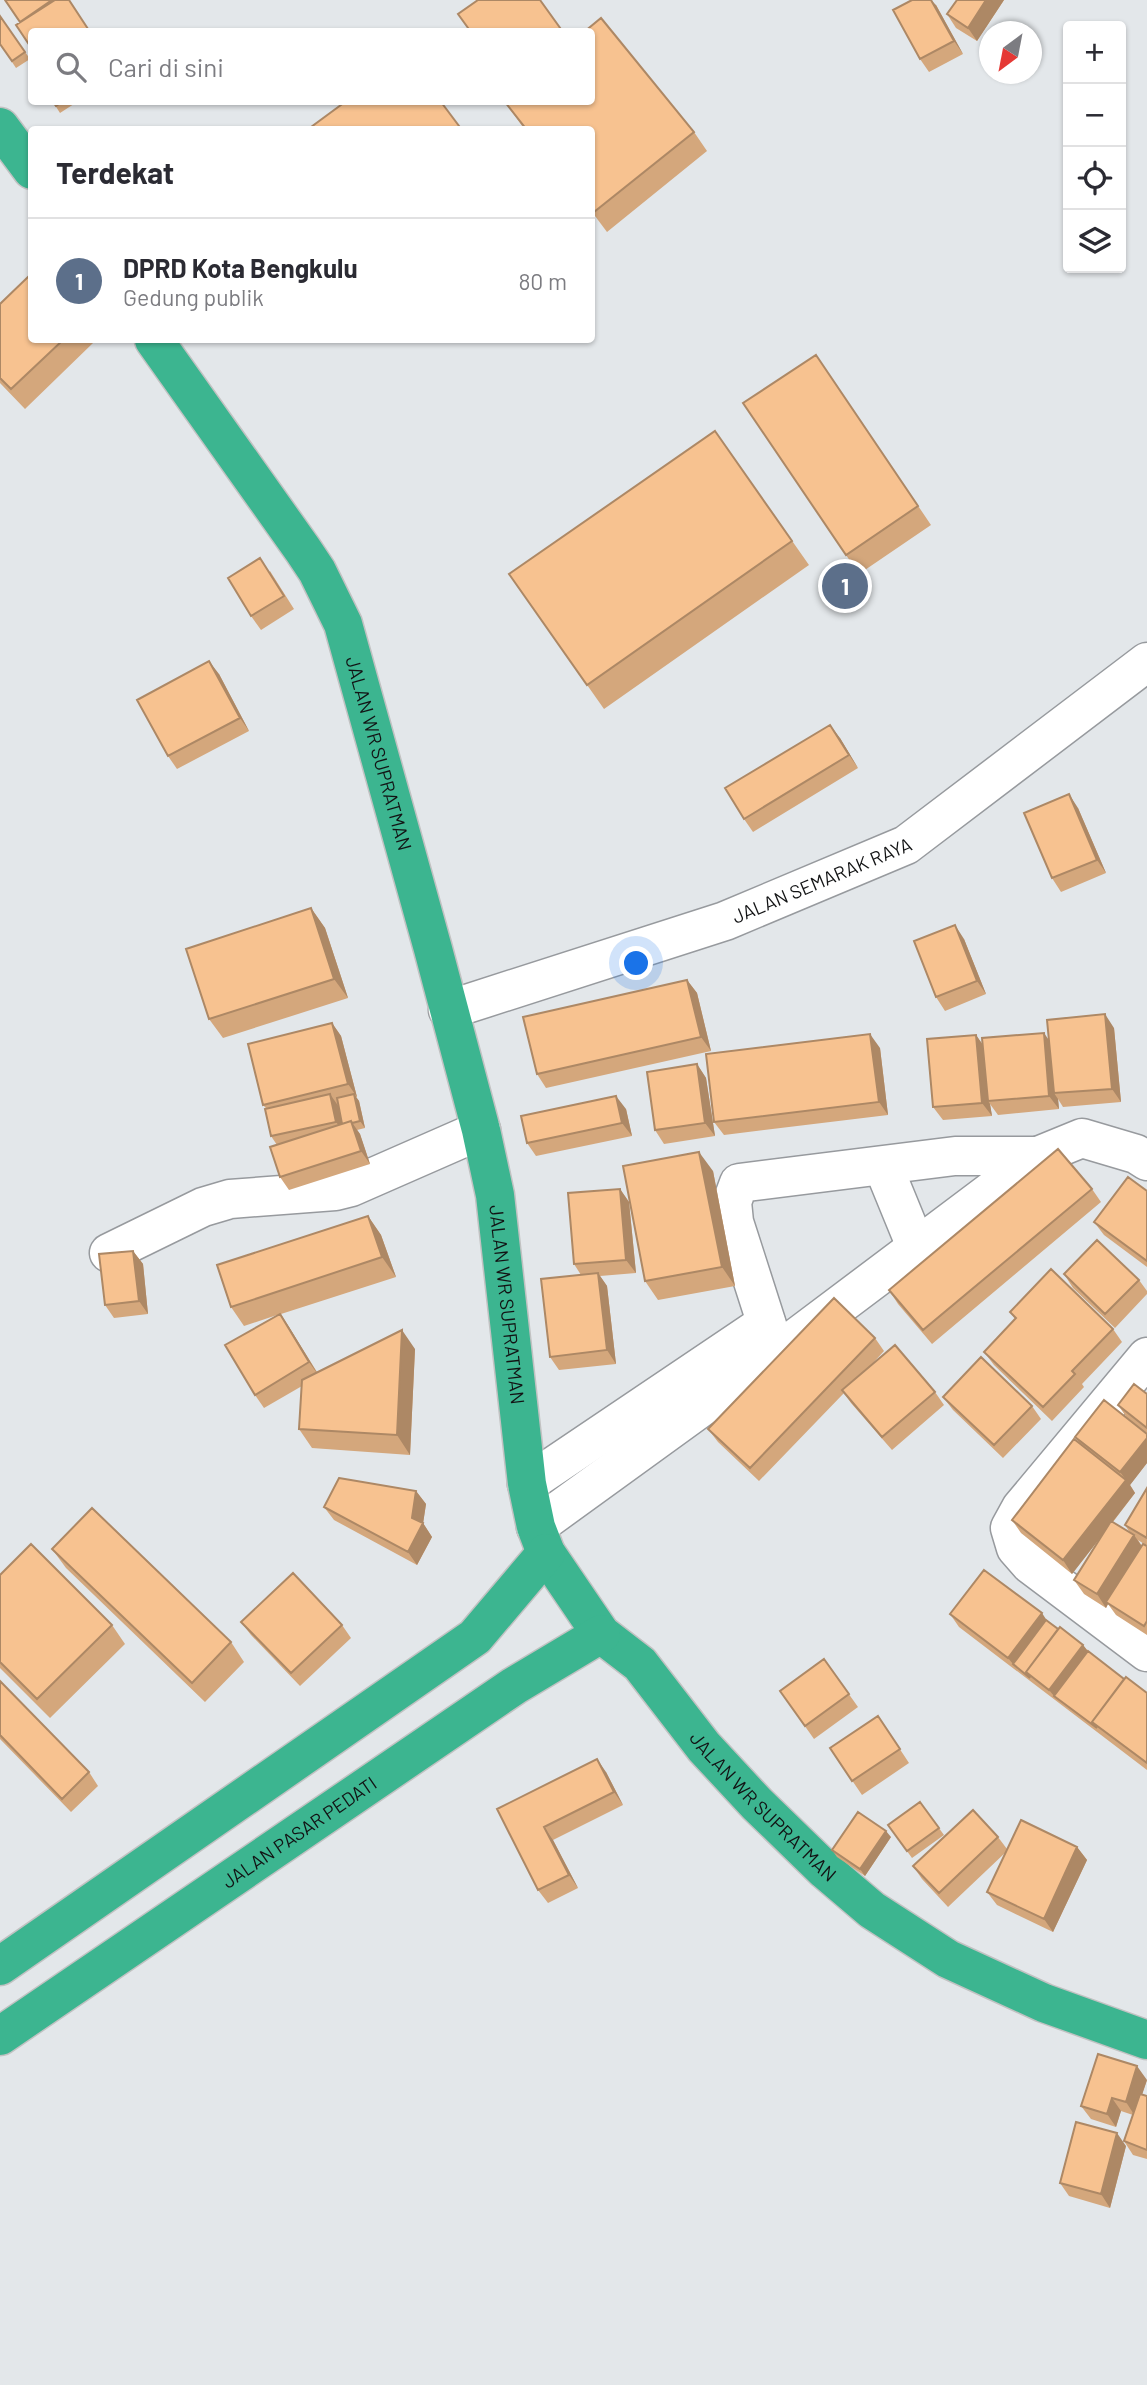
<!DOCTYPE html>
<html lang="id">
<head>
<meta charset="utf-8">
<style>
	:root { --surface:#fff; --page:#f7f7f7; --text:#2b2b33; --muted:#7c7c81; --line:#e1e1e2; --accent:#1a73e8 }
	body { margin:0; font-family:Barlow,sans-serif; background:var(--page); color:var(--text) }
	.controls { position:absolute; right:21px; top:21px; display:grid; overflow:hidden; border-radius:7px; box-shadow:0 2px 5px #0004 }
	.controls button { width:63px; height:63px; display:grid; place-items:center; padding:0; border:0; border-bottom:2px solid var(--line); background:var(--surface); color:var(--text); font:35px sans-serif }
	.compass { position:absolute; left:979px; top:21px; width:63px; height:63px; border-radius:50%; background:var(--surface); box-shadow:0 2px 5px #0004; rotate:212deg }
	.you { position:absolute; left:637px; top:964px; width:24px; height:24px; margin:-18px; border:5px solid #fff; border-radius:50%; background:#1a73e8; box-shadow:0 0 0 10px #1a73e833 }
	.badge { display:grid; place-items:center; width:46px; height:46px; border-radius:50%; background:var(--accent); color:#fff; font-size:23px; font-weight:700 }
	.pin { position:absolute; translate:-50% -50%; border:4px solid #fff; box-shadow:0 2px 7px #0006 }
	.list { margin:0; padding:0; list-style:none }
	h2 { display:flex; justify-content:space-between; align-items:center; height:91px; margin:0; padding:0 28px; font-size:30px }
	h2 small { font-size:23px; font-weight:400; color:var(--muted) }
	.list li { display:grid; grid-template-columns:46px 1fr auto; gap:21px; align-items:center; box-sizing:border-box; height:126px; padding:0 28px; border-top:2px solid var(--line) }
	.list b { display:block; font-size:26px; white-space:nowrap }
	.list p { margin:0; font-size:23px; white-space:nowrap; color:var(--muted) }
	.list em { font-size:23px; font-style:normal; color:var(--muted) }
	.icon { flex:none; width:38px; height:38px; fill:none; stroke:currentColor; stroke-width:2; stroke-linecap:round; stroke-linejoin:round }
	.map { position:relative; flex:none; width:1147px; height:2385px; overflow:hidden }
	.search { position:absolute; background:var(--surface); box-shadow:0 2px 5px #0004; left:28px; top:28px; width:567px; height:77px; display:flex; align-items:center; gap:18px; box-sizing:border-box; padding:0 24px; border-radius:7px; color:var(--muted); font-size:26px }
	.panel { position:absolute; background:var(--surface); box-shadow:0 2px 5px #0004; left:28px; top:126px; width:567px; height:217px; border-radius:7px }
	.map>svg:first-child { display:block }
</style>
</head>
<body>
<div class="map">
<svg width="1147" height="2385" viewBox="0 0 1147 2385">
	<rect width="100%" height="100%" fill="#e3e7ea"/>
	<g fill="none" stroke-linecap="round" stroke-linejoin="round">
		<defs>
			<g id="street">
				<path id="s1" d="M448,1010l277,-89 181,-76 241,-183"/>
				<path d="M883,1166l34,83"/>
				<path d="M109,1253l94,-46 27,-8 105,-8 16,-4 130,-57"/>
				<path d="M776,1353l-42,-131 -2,-20 7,-19 216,-27h83"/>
				<path d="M1147,1357l-126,151 -11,20 6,20 14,16 117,88"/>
				<path d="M527,1484l239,-161"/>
				<path d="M536,1527l240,-174 262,-197 44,-18 54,16 11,7"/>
			</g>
			<g id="highway">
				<path d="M0,127l32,43"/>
				<path id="s2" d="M154,340l149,210 14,21 26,53 90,325 48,181 14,65 32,289 9,43 10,26 55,81 39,30 64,83 53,57 68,66 47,40 76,49 96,44 103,37"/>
				<path d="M0,1966l475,-329 71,-84"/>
				<path id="s3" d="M0,2036l514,-350 87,-52"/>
			</g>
		</defs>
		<use href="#street" stroke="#979a9e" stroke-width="41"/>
		<use href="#highway" stroke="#c1c2c2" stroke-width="41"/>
		<use href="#street" stroke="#fff" stroke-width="38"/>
		<use href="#highway" stroke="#3cb590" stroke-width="38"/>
	</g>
	<path fill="#d4a77c" d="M957,0h47l-27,41 -21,-13 -9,-14z
		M936,5l27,49 -34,18 -9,-13z
		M0,16l30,43 -14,9 -16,-24z
		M53,102h24l-17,11z
		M505,102l189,30 13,19 -100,81 -15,-20v-82h-67z
		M0,304l32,36h59l2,3 -68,66 -25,-26z
		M829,374l102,151 -72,49 -13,-19z
		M715,431l94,134 -205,144 -95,-135z
		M270,571l24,38 -33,21 -10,-14z
		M219,674l30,57 -72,38 -9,-13z
		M840,738l18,30 -105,64 -9,-13z
		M1078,808l28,65 -45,19 -9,-14z
		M311,908l14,20 23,70 -125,40 -14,-19z
		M964,939l22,55 -41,17 -9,-14z
		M687,980l10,13 14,58 -165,37 -9,-14z
		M332,1023l9,13 16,61h-1l3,4 6,27 -8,2 3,4 10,30 -81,26 -9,-13 -3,-32 -6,-9 -5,-28 -3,-3z
		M1114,1028l7,74 -58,5 -5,-8 1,10 -61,6 -8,-11 2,12 -49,4 -10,-13 43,-72 7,10 66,-5z
		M880,1048l8,67 -164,20 -10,-13z
		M697,1064l9,14 9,58 -51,8 -9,-14z
		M626,1109l6,27 -96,20 -9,-13z
		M713,1171l22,115 -77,14 -13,-19z
		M620,1189l9,13 7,71 -36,3 7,10 9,78 -57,6 -9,-13 31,-82 -7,-11z
		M1092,1189l9,13 -169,142 -34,-40 -9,-14z
		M1147,1191v76l-43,-32 -10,-13z
		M368,1216l13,19 15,42 -115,37 36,58 98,-23 -5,106 -98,-7 -13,-19 3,-43 -38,22 -9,-13 22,-80 -33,11 -13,-19z
		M133,1251l10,13 5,50 -34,4 -9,-13z
		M1064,1274l75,6 8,11v3l-32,34 -42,-40z
		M1010,1312l103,17 9,13 -40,42 2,3 -32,34 -58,-56 -10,-13 31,-33z
		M875,1338l9,13 -12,13 63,28 9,13 -52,45 -41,-47 -7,-10 -85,88 -41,-39 -10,-13z
		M1147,1394v69l-17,22 5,8 -22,29 17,11 -5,-8 22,-37v58l-9,-6 4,6h5v89l-31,-20 -8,-11 -2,4 -22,-14 -10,-14 30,-47 -32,41 -51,-41 -9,-13 68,-76 -5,-7 52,-19 -9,-13z
		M943,1397l89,9 9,13 -38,39 -50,-48z
		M416,1491l10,13 -3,19 9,14 -15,28 -83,-45 -10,-13z
		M52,1549l179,93 13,20 -39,40 -139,-134z
		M0,1575l112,50 13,19 -75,74 -50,-50z
		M950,1614l96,6 37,25 5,6 36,28 23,14v77l-188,-143z
		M241,1622l101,3 9,13 -51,48 -49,-51z
		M824,1659l34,48 -44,32 -34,-48z
		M0,1681l89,91 9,14 -27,26 -71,-73z
		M878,1716l31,47 -47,32 -32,-47z
		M606,1772l17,33 -70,35 25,48 -30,15 -10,-13 -41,-81z
		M920,1802l24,33 -32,23 -24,-33z
		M891,1837l-26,39 -28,-19 -5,-7z
		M998,1837l9,12 70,-2 10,13 -34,72 -56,-27 -10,-13 19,-40 -58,55 -26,-28 -9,-13z
		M1147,2080l-5,14 5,2v63l-14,-4 -9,-14 9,-26 -12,-4 -5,16 -25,-8 -10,-13z
		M1126,2146l-16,62 -41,-12 -9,-13z"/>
	<path fill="#ad8865" d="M931,0l5,5 27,49 -9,-13z
		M986,0h18l-27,41 -9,-13z
		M209,661l10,13 30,57 -9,-13z
		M830,725l10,13 18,30 -9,-13z
		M1069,794l9,14 28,65 -9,-13z
		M311,908l14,20 23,70 -14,-19z
		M955,925l9,14 22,55 -9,-13z
		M687,980l10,13 14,58 -10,-14z
		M1105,1014l9,14 7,74 -9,-13z
		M332,1023l9,13 16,61 -9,-13z
		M1044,1033l9,13 1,47 4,6 1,10 -10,-13z
		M870,1034l10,14 8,67 -9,-13z
		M976,1035l9,13 3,53 2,3 2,12 -10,-13z
		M697,1064l9,14 9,58 -10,-13z
		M330,1094l9,13 7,28 -10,-13z
		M354,1094l5,7 6,27 -5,-7z
		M616,1096l10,13 6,27 -10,-13z
		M351,1121l9,13 10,30 -9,-13z
		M699,1152l14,19 22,115 -13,-19z
		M620,1189l9,13 7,71 -10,-13z
		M368,1216l13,19 15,42 -14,-20z
		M133,1251l10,13 5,50 -9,-13z
		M598,1273l9,13 9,78 -9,-14z
		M280,1314l9,13 30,49 -10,-14z
		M402,1330l13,19 -5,106 -13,-20z
		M1147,1438v25l-17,22 5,8 -63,81 -9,-14 63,-80 -6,-8z
		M416,1491l10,13 -3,20v-1l9,14 -15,28 -9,-13z
		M1134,1535l9,13 -37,54 2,2 -2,4 -9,-14z
		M1042,1613l9,14 -38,37 -5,-6z
		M1083,1645l10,13 -39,38 -5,-6z
		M597,1759l9,13 17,33 -9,-13z
		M544,1827l9,13 25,48 -9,-13z
		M886,1831l5,6 -26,39 -5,-7z
		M1077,1847l10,13 -34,72 -9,-13z
		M1137,2066l10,14 -12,36 -9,-14z
		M1112,2098l9,13 -5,16 -9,-13z
		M1117,2133l9,13 -16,62 -9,-14z"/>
	<path fill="#f7c290" stroke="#ad8865" stroke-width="2" d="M5,0h47l-32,22z
		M55,0h14l21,32h-58v17l-16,-24z
		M478,0h62l23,32h-92l-13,-18z
		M912,0h19l23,41 -34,18 -27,-49z
		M957,0h29l-18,28 -21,-14z
		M0,16l25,36 -13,9 -12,-17z
		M601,18l93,114 -100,80 -2,-3v-79h-65l-22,-28h87v-70h-8z
		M53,102h9l-6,4z
		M345,102h96l21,28h-155z
		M31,274l1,66h31l-52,49 -11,-11v-74z
		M816,355l102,151 -72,49 -103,-152z
		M715,431l77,110 -205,144 -78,-111z
		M260,558l24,38 -33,20 -23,-38z
		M209,661l31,57 -72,38 -31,-56z
		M830,725l19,30 -105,64 -19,-31z
		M1069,794l28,66 -45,18 -28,-65z
		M311,908l23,71 -125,40 -23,-70z
		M955,925l22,56 -41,16 -22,-56z
		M687,980l14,57 -164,37 -14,-57z
		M1105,1014l7,75 -58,4 -7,-73z
		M332,1023l16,61 -85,21 -15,-61z
		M1044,1033l5,63 -61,5 -6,-63z
		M870,1034l9,68 -165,20 -8,-68z
		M976,1035l6,68 -49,4 -6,-68z
		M697,1064l8,59 -50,7 -8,-58z
		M330,1094l6,28 -65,14 -6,-27z
		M354,1094l6,27 -8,2 -1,-2 -9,3 -5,-26z
		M616,1096l6,27 -95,20 -6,-27z
		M351,1121l10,30 -81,26 -10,-30z
		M1058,1149l34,40 -169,141 -34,-40z
		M699,1152l23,115 -77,14 -22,-115z
		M1128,1177l19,14v70l-53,-39z
		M620,1189l6,71 -52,4 -6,-71z
		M368,1216l14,41 -151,50 -14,-42z
		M1097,1240l42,40 -34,34 -41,-40z
		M133,1251l6,50 -34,4 -6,-51z
		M1051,1269l62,60 -41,42 3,3 -32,33 -59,-55 32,-34 -6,-6z
		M598,1273l9,77 -57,7 -9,-78z
		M834,1298l41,40 -125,130 -42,-39z
		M280,1314l29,48 -54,33 -30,-50z
		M402,1330l-5,105 -98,-6 3,-49z
		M895,1345l40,47 -53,45 -40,-47z
		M981,1357l51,49 -38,39 -51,-48z
		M1134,1384l13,10v34l-29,-23z
		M1104,1400l43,34v4l-27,34 -45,-35z
		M1074,1439l52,41 -63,80 -51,-40z
		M339,1478l77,13 -4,27 11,5 -15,29 -84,-45z
		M1147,1488v50l-22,-13z
		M92,1508l139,134 -39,41 -140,-134z
		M1111,1521l23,14 -37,59 -23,-14z
		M31,1544l81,81 -75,74 -37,-37v-87z
		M1143,1544l4,2v75l-3,5 -38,-24z
		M984,1570l58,43 -34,45 -58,-44z
		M293,1573l49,52 -51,48 -50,-51z
		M1046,1620l12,9 -32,43 4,6 -17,-14z
		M1060,1627l23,18 -34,45 -23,-18z
		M1088,1651l36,28 -32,43 5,6 -43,-32z
		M824,1659l25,35 -44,32 -25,-35z
		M1126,1677l21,16v70l-55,-41z
		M0,1681l89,91 -27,27 -62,-64z
		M878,1716l22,33 -48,32 -22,-33z
		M597,1759l17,33 -70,35 25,48 -31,15 -41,-81z
		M920,1802l19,26 -32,23 -19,-26z
		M973,1810l25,27 -59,56 -26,-27z
		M858,1812l28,19 -26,38 -28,-19z
		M1021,1820l56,27 -33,72 -57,-27z
		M1098,2054l39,12 -11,36 -14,-4 -5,16 -26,-8z
		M1140,2094l7,2v54l-23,-9z
		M1076,2122l41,11 -16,61 -41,-11z"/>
	<g text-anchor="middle" stroke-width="7" stroke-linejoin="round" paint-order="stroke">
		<g font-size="19" fill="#121314" stroke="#f0f4f8">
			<text dy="7" stroke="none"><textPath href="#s2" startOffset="476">JALAN WR SUPRATMAN</textPath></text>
			<text dy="7" stroke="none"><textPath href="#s1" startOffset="396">JALAN SEMARAK RAYA</textPath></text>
			<text dy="7" stroke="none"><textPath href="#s2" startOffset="1043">JALAN WR SUPRATMAN</textPath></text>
			<text dy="7" stroke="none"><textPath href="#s2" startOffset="1631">JALAN WR SUPRATMAN</textPath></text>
			<text dy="7" stroke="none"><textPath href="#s3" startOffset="362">JALAN PASAR PEDATI</textPath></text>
		</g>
	</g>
</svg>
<div class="controls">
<button>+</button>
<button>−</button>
<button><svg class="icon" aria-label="locate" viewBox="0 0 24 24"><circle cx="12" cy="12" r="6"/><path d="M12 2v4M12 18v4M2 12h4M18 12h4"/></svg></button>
<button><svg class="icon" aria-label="layers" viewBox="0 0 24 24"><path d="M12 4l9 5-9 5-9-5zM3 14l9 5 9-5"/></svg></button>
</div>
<svg class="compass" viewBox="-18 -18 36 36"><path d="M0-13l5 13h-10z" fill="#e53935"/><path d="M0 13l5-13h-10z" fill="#7c7c81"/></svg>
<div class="you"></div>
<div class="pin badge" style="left:845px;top:586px;background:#5c6f8a">1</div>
<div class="search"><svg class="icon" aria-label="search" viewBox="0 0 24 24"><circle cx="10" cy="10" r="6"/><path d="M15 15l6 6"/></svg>Cari di sini</div>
<section class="panel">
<h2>Terdekat<small></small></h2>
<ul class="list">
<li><span class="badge" style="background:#5c6f8a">1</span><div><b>DPRD Kota Bengkulu</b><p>Gedung publik</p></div><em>80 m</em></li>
</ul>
</section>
</div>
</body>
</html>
